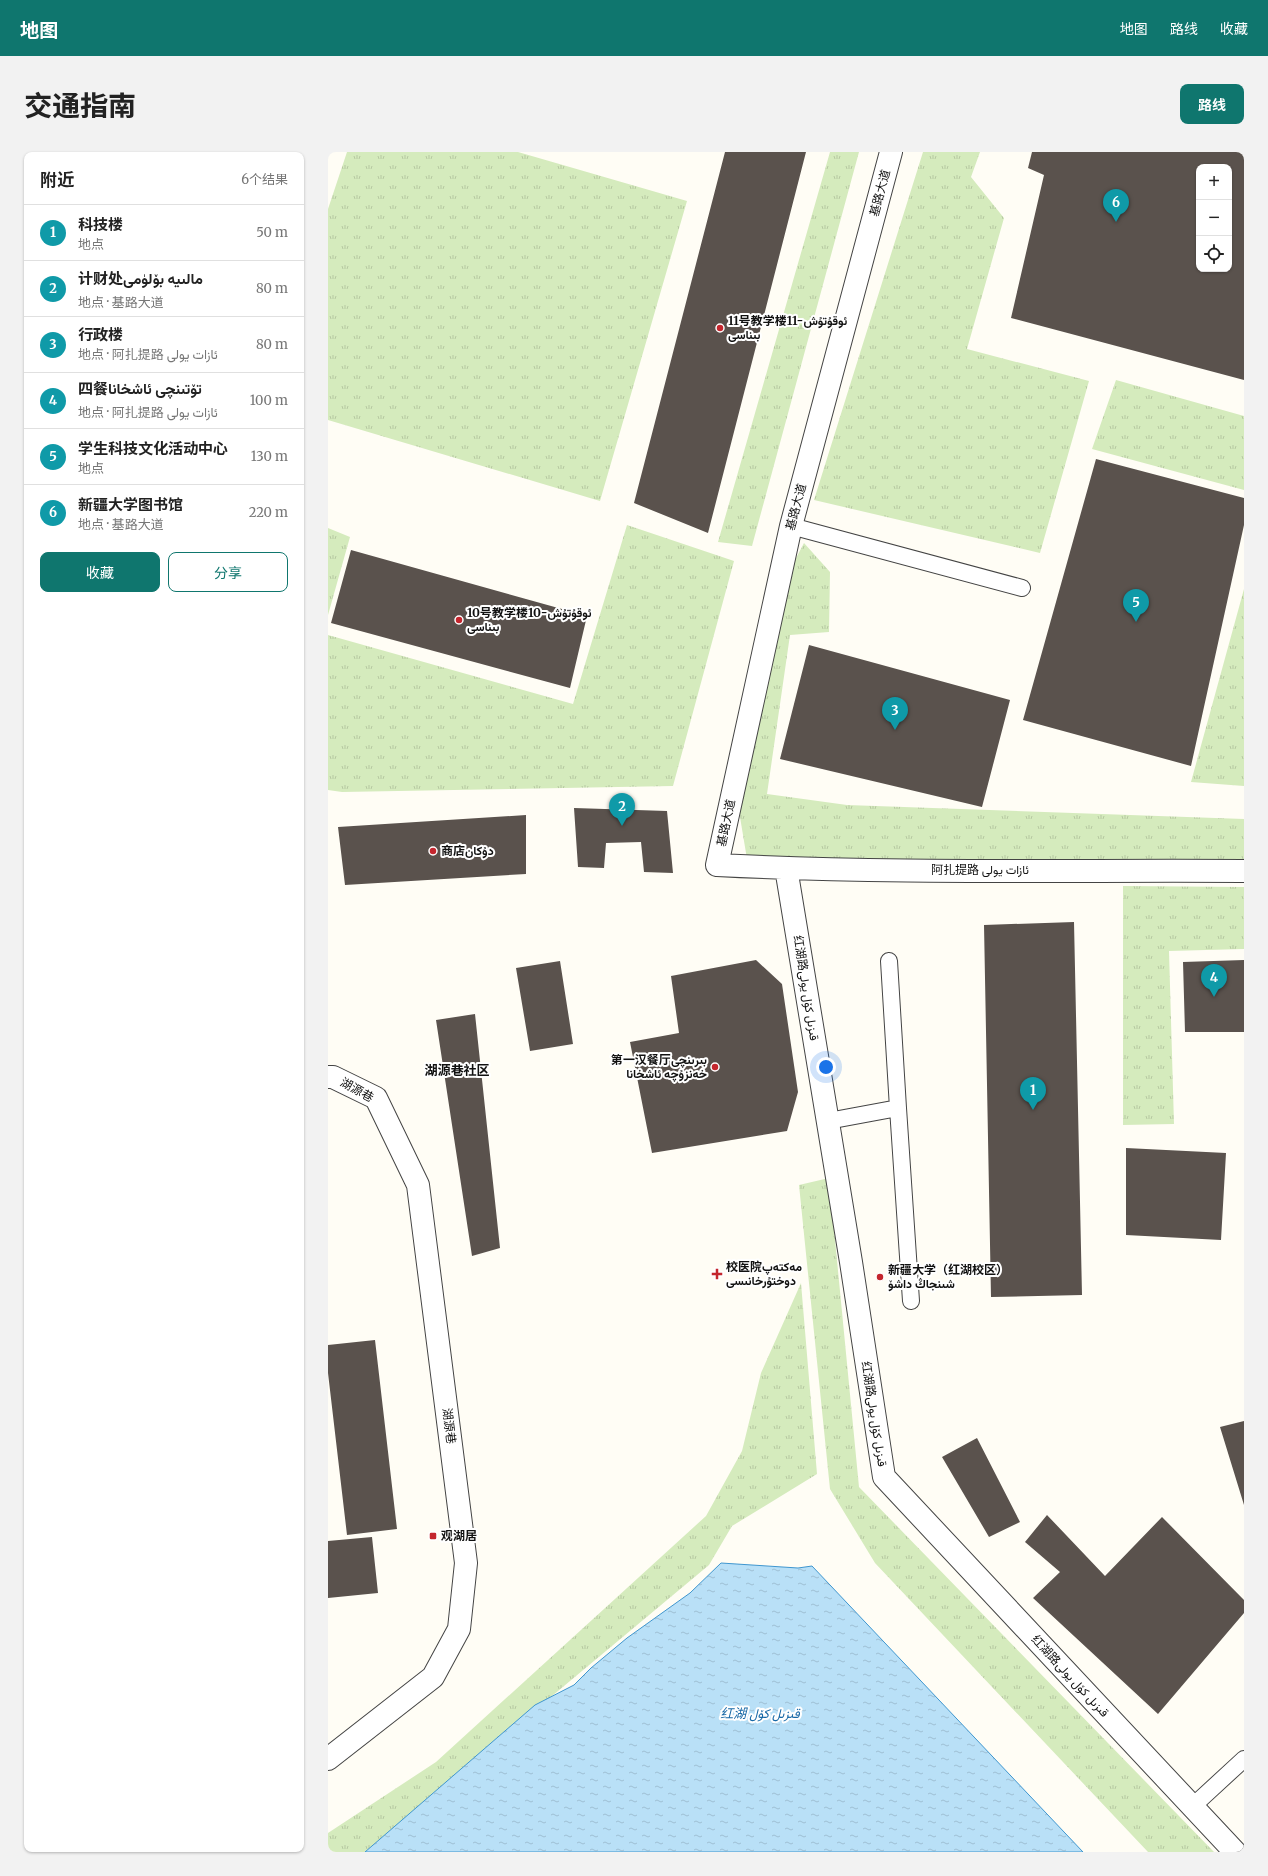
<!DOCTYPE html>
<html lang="zh">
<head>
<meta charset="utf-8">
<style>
	:root { --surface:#fff; --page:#f2f2f2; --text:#222; --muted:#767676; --line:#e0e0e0; --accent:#0f766e }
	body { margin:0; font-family:Merriweather,Vazirmatn,"Noto Sans SC",serif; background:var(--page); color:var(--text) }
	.controls { position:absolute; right:12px; top:12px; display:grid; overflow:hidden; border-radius:8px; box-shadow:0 1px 3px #0004 }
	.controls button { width:36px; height:36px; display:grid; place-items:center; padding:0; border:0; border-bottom:1px solid var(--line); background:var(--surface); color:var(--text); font:20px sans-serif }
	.you { position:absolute; left:498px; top:915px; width:14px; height:14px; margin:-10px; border:3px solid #fff; border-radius:50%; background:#1a73e8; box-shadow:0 0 0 6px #1a73e833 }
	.badge { display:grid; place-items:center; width:26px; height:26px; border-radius:50%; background:var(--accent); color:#fff; font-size:13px; font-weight:700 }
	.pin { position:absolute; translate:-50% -33px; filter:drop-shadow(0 1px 2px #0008) }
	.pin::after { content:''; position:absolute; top:21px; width:14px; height:12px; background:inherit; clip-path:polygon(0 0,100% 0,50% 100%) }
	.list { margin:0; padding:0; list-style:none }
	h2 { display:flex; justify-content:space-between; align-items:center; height:52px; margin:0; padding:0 16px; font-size:17px }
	h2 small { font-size:13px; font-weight:400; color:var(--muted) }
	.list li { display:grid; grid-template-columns:26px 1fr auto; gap:12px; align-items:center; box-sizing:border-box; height:56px; padding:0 16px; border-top:1px solid var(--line) }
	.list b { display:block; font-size:15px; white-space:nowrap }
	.list p { margin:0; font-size:13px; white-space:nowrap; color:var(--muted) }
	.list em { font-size:13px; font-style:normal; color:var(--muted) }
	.actions { display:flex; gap:8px; padding:12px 16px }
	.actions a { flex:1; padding:9px 0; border:1px solid var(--accent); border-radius:8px; text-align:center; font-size:14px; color:var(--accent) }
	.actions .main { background:var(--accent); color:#fff }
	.icon { flex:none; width:22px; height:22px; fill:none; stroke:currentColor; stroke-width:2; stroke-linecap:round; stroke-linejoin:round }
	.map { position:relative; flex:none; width:916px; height:1700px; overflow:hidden; border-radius:8px }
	header { display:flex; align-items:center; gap:24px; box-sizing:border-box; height:56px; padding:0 20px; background:var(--accent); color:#fff }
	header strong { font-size:19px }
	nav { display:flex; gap:22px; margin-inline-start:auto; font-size:14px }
	.intro { display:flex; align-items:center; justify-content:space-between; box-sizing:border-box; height:96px; padding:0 24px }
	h1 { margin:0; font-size:28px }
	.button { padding:10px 18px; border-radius:8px; background:var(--accent); color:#fff; font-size:14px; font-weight:700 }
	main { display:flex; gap:24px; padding:0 24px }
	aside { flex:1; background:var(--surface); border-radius:8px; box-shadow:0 1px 3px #0004 }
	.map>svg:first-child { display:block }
</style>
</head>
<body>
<header>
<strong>地图</strong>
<nav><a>地图</a><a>路线</a><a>收藏</a></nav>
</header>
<div class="intro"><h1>交通指南</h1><a class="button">路线</a></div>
<main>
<aside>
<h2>附近<small>6个结果</small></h2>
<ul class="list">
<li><span class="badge" style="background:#0f9aa8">1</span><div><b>科技楼</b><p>地点</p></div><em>50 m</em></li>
<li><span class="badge" style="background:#0f9aa8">2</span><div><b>计财处مالىيە بۆلۈمى</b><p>地点 · 基路大道</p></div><em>80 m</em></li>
<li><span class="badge" style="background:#0f9aa8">3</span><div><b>行政楼</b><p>地点 · 阿扎提路 ئازات يولى</p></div><em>80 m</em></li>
<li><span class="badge" style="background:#0f9aa8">4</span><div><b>四餐تۆتىنچى ئاشخانا</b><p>地点 · 阿扎提路 ئازات يولى</p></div><em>100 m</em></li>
<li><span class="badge" style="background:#0f9aa8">5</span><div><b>学生科技文化活动中心</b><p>地点</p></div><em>130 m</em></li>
<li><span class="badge" style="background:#0f9aa8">6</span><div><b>新疆大学图书馆</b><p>地点 · 基路大道</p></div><em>220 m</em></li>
</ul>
<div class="actions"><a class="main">收藏</a><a>分享</a></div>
</aside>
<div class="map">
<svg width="916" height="1700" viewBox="0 0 916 1700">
	<defs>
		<pattern id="park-tufts" width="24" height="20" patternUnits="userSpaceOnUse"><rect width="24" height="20" fill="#d5ebbd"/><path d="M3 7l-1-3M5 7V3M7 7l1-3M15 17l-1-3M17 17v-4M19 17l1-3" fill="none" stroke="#b6c8a1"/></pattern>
		<pattern id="water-ripples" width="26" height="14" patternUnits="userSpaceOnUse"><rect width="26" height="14" fill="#b9e0f7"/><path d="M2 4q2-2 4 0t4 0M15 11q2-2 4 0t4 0" fill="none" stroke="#9ebfd3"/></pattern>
	</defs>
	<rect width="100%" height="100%" fill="#fffdf5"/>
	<path fill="url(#park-tufts)" d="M19,0h171l169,49 -87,300 -272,-81v-211z
		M502,0h29l-107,394 -34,-4z
		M595,0h57l-9,25 33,41 -37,131 122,32 -49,172 -226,-53z
		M788,228l128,36v74l-152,-41z
		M299,373l107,36 -61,225 -331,6 -14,-2v-155l245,69z
		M0,376l22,9 -22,78z
		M476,391l26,29 -1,60 -39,3 -23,159 80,11 397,14v50l-497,-10 -10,-60 48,-220z
		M916,437v197l-53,-4z
		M795,734l121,1v62l-75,2 5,173 -51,1z
		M501,1026l30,309 355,365h-66l-273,-289 -45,-74 -31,-304z
		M473,1131l16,191 -85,52 -23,39 -344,287h-37v-19l108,-71 270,-246 36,-65 19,-78z"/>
	<path fill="url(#water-ripples)" stroke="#3f96cf" d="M393,1411l77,5 14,-2 271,286h-718l170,-147 39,-20 17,-17 36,-30 63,-45z"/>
	<path fill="#5a524d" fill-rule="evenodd" d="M397,0h81l-98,381 -74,-30z
		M704,0h212v228l-233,-62 33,-143 -16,-7zM871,15h30v102h-30z
		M768,307l148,39v27l-53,241 -168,-46z
		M23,398l236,66 -17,72 -239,-65z
		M481,493l201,55 -28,107 -202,-48z
		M246,656l93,3 6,62 -29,-1 -3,-30 -35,1 -2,25 -26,-1z
		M198,663v59l-181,11 -7,-58z
		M746,770l8,373 -91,2 -7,-372z
		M428,808l26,24 16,108 -11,39 -135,22 -22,-111 49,-9 -8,-57z
		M916,808v72h-59l-2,-70z
		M232,809l13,83 -43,7 -14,-83z
		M147,862l25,234 -28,8 -36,-236z
		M798,996l100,5 -5,87 -95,-5z
		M47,1188l22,189 -50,6 -19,-162v-28z
		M916,1269v84l-24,-78z
		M649,1286l43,84 -31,15 -47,-80z
		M719,1363l58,61 57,-59 82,83v13l-86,101 -125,-116 27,-26 -35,-30z
		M44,1385l6,56 -50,5v-57z"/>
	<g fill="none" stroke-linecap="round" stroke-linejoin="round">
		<defs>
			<path id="service" d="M463,374l231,62
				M570,956l13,193
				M500,969l70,-13 -9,-147
				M865,1654l51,-47"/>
			<path id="minor" d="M563,0l-100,374 -74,339c175,9 351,5 527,6
				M458,716l65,394 33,215 351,375
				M0,925h5l43,21 42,87 48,378 -7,66 -26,48 -105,82"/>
		</defs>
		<use href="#service" stroke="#444" stroke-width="18"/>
		<use href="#minor" stroke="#444" stroke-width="24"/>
		<use href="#service" stroke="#fff" stroke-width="16"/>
		<use href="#minor" stroke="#fff" stroke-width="22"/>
	</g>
	<g fill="#c4262e" stroke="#fff" stroke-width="1.5">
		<circle cx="392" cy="176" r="4"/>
		<circle cx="131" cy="468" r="4"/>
		<circle cx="105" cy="699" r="4"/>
		<circle cx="387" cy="915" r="4"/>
		<path d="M387 1116h4v4h4v4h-4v4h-4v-4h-4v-4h4z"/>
		<circle cx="552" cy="1125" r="4"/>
		<rect x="101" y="1380" width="8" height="8" rx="2"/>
	</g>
	<g text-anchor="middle" stroke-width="4" stroke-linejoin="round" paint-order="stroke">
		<g font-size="12" fill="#111" stroke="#fff">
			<text transform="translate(552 41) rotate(-75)" y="4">基路大道</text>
			<text transform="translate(468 355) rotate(-75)" y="4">基路大道</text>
			<text transform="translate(398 671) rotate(-78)" y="4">基路大道</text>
			<text x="652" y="722">阿扎提路 ئازات يولى</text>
			<text transform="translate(478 836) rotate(81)" y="4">红湖路قىزىل كۆل يولى</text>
			<text transform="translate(29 938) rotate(29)" y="4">湖源巷</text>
			<text transform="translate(546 1262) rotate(81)" y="4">红湖路قىزىل كۆل يولى</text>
			<text transform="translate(121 1274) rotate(83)" y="4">湖源巷</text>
			<text transform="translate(742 1524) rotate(47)" y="4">红湖路قىزىل كۆل يولى</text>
		</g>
		<g font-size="12" font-weight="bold" fill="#111" stroke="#fff" text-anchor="start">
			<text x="400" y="173">11号教学楼11-ئوقۇتۇش<tspan x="400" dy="14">بىناسى</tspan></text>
			<text x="139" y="465">10号教学楼10-ئوقۇتۇش<tspan x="139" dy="14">بىناسى</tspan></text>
			<text x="113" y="703">商店دۇكان</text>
			<text x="379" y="912" text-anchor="end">第一汉餐厅بىرىنچى<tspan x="379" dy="14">خەنزۇچە ئاشخانا</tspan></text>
			<text x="398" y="1119">校医院مەكتەپ<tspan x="398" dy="14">دوختۇرخانىسى</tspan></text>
			<text x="560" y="1122">新疆大学（红湖校区）<tspan x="560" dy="14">شىنجاڭ داشۆ</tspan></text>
			<text x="113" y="1388">观湖居</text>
		</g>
		<g font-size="13" font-weight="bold" fill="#111" stroke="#fff">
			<text x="129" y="923">湖源巷社区</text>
		</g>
		<g font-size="13" font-style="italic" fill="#1768a6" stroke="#fff">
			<text x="432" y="1566">红湖 قىزىل كۆل</text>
		</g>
	</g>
</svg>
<div class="controls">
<button>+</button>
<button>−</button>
<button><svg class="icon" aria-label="locate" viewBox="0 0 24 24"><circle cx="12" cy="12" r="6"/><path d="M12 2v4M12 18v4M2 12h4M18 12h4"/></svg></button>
</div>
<div class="you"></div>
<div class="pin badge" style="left:705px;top:958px;background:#0f9aa8">1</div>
<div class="pin badge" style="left:294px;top:674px;background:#0f9aa8">2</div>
<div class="pin badge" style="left:567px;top:578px;background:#0f9aa8">3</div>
<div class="pin badge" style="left:886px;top:845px;background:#0f9aa8">4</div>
<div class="pin badge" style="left:808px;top:470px;background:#0f9aa8">5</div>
<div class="pin badge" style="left:788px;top:70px;background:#0f9aa8">6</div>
</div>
</main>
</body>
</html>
